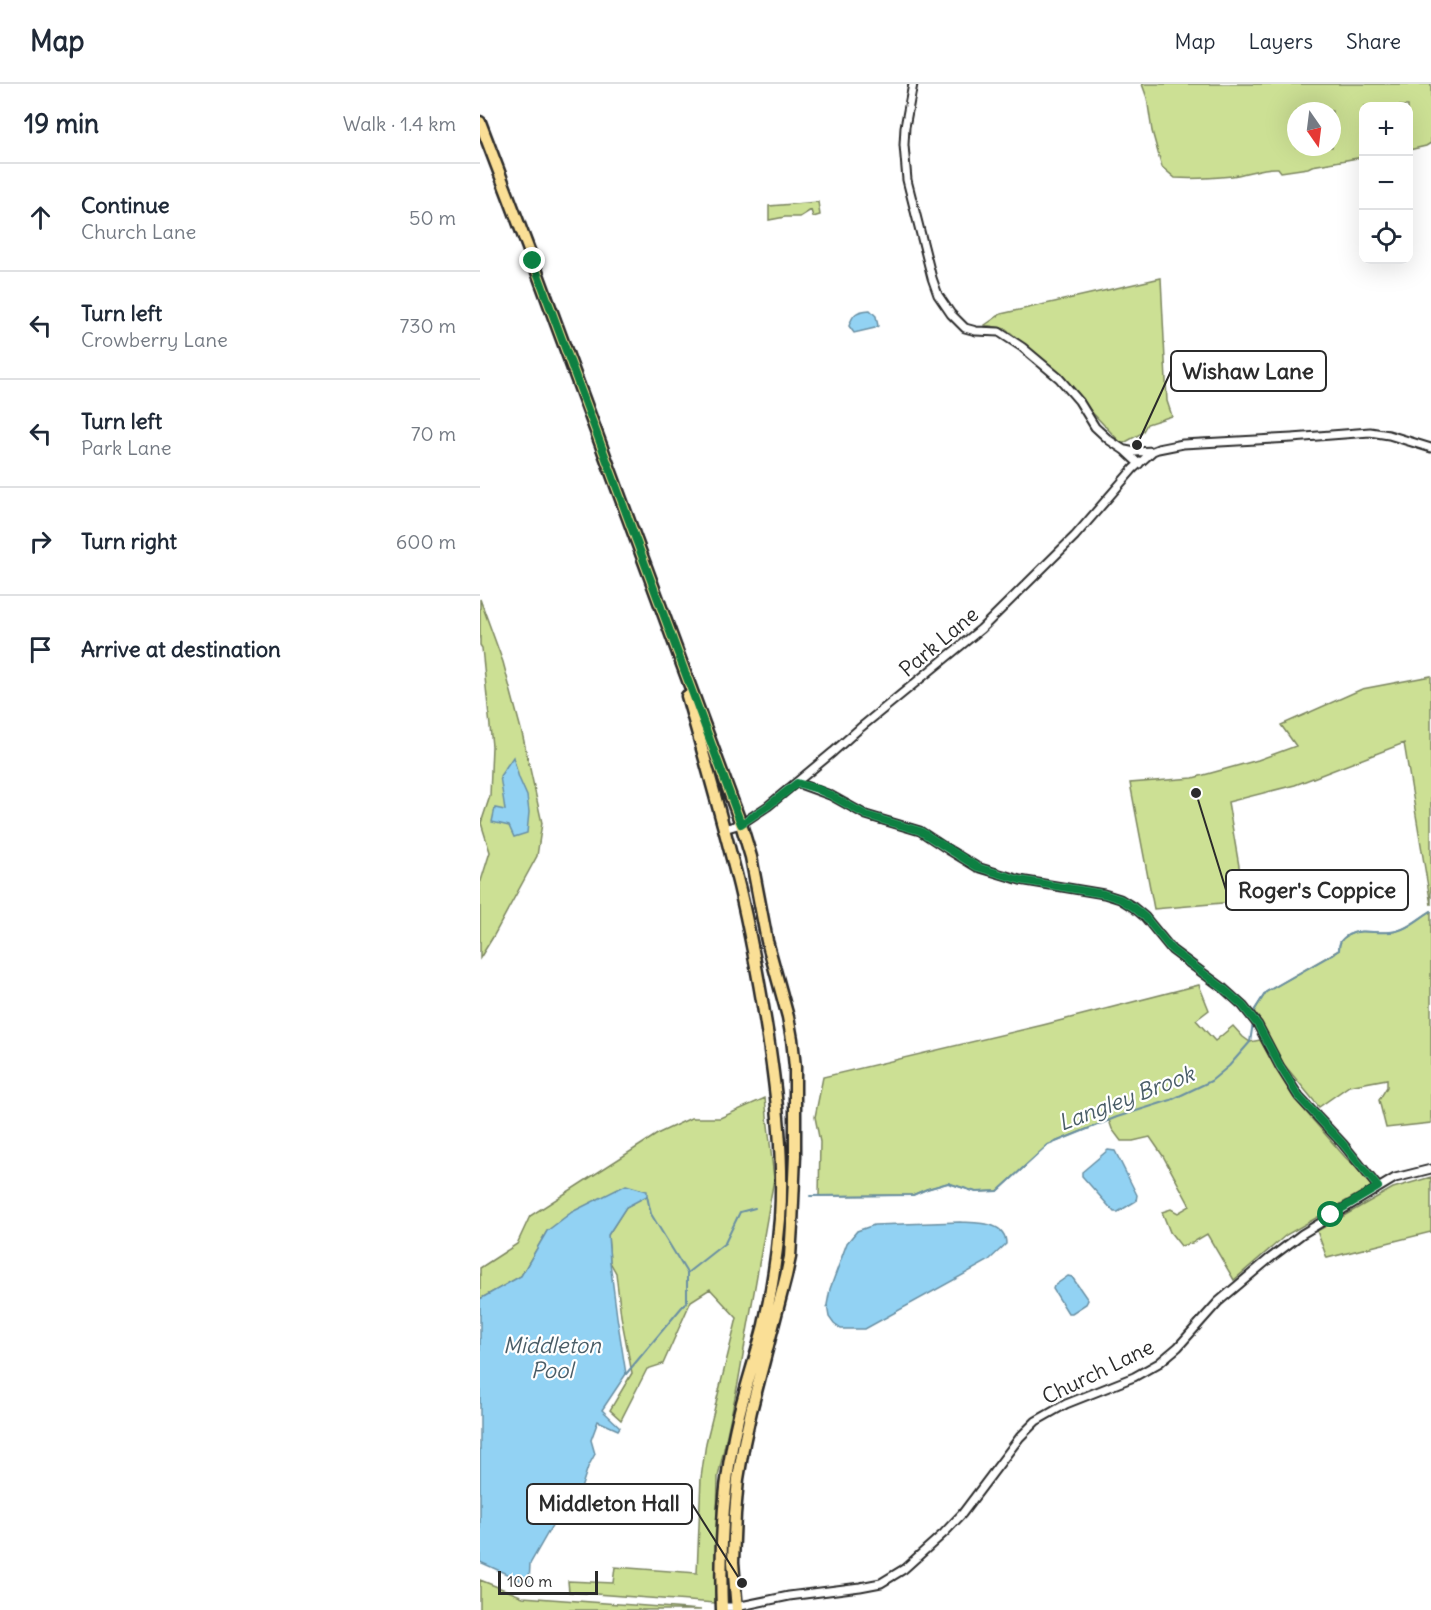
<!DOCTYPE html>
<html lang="en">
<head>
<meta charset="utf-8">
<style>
	:root { --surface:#fff; --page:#f6f6f7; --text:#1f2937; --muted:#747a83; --line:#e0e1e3 }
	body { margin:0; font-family:Delius,sans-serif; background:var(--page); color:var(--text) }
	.controls { position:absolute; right:18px; top:18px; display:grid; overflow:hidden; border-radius:12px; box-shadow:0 6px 24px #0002 }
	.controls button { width:54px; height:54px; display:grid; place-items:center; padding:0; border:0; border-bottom:2px solid var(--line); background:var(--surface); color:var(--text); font:30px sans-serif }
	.compass { position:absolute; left:807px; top:18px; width:54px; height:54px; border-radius:50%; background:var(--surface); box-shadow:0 6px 24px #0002; rotate:166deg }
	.scale { position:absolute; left:18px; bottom:15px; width:100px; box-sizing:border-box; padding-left:6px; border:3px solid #2b2b2b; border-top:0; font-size:16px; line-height:21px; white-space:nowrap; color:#2b2b2b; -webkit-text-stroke:4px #fff; paint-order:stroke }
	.stop { position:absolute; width:18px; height:18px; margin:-14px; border:4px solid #0b8043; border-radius:50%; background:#fff }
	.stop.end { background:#0b8043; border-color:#fff; box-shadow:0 2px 6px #0008 }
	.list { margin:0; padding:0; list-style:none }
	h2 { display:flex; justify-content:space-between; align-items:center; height:78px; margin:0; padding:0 24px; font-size:26px }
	h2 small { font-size:20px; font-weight:400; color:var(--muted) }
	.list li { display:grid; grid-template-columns:39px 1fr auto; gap:18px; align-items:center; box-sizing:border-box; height:108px; padding:0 24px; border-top:2px solid var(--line) }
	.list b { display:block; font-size:22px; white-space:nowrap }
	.list p { margin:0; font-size:20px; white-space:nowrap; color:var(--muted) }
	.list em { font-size:20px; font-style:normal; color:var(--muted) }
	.icon { flex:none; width:33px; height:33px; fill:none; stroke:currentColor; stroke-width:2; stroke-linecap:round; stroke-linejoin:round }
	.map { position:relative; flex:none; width:951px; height:1526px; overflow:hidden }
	header { display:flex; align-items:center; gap:36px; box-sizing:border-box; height:84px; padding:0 30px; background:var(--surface); border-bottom:2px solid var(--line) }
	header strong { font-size:28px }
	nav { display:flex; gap:33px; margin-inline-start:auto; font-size:21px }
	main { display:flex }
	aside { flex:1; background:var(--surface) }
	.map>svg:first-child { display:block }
</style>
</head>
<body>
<header>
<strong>Map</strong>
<nav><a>Map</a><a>Layers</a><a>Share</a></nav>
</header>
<main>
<aside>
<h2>19 min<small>Walk · 1.4 km</small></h2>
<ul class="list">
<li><svg class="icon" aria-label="ahead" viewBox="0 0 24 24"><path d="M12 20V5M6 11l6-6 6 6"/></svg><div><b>Continue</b><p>Church Lane</p></div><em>50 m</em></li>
<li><svg class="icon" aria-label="left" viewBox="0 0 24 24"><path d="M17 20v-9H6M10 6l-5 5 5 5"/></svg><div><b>Turn left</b><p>Crowberry Lane</p></div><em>730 m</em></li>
<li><svg class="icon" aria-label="left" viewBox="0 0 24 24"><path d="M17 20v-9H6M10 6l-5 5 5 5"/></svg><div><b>Turn left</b><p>Park Lane</p></div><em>70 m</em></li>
<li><svg class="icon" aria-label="right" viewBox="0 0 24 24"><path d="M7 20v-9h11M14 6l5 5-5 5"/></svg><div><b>Turn right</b></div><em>600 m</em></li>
<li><svg class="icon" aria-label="arrive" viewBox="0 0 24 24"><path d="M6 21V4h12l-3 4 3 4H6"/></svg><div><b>Arrive at destination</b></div></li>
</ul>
</aside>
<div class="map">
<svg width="951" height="1526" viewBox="0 0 951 1526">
	<rect width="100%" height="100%" fill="#fff"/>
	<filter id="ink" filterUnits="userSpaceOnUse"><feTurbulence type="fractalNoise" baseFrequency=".0167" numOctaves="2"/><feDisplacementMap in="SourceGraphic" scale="12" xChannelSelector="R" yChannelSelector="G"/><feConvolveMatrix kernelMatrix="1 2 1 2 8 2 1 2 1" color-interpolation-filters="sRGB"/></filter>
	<g filter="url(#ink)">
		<path fill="#cce094" stroke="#7c8660" stroke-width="1.5" fill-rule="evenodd" d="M662,0h289v59l-5,3 -17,4 -1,-44h-44l-1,51 -51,9 -4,2 -27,4 -3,-4c-15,-1 -31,6 -46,8 -19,2 -38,3 -57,2l-13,-11 -10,-36 -5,-33zM816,27h36v36h-36z
			M338,118l2,13 -7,2 -2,-7 -11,7h-15l-16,3v-14z
			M681,194l6,123 5,15 -25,8 -5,9 -20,11 -35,-37 -23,-30 -58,-48 -21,-4 16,-11z
			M0,515l23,63 20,75 19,86 -5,33 -44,81 -13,21v-74l10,-32 -9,-29 9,-27 2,-50 -10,-98 -2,-3z
			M951,592v229l-27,-162 -109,42 -67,17 17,99 -91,8 -24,-126 63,-5 65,-18 38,-14 -15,-21 81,-36z
			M951,827v212l-45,5 -7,-28 8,-13v-8l-38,7 -30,21 -37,-45 -28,-51 12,-19 73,-42c0,-8 2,-11 9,-15 14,-7 27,-1 42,-3 15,-1 28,-13 41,-21z
			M719,901l10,25 -13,10 19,21 18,-15 10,11 7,5 10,-2 33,57 52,60 29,28 -88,50 -52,45 -27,-46 -15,9 -11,3 -11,-14 -8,-20 9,-3 7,4 12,-7 -27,-50 -13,-19 -17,4h-12l-9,-12 -3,-9 -61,25 -50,46 -22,1 -28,-9 -21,6 -14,6 -94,1 1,-54 -5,-25 8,-40 220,-52z
			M285,1014l9,81 -36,204 -20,94 -3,126 -146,-11 -1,-11 45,2 2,-16 82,6 4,-95 5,-35 31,-125 -27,-29 -19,12 -28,63 -16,5 -26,51 -11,-10 22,-37 -11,-57 -5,-43 -6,-11 -2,-27 18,-28 20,-11 -99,35 -26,45 -41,23v-31l37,-24 13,-28 129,-83 32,-15h29z
			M951,1093v55l-104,26 -10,-27 76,-43z
			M0,1496l43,17 178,13h-221z"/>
		<path fill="#92d2f3" stroke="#698fa3" stroke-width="1.5" d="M390,226l6,6 2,10 -3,2 -21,5 -5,-7c4,-13 8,-15 21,-16z
			M33,673l6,21 8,18 2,16 -2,21 -13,4 -5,-11 -17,-4 3,-14 10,2 -5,-34z
			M628,1066l7,1 22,44 -1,6 -18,11h-4l-32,-36v-4z
			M146,1101l21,6v5l-21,11 -18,28 2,27 7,55 9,57 -24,36 18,17 -2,3 -20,-9 -7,19 4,14 -7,13 -13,40 -21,15 -24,42 -1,20 -49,-22v-263l41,-23 26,-45 25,-19z
			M480,1138c17,1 46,-1 46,22l-18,17 -123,68h-24l-7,-5 -5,-7 -2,-12 3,-16 17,-46 10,-12 17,-6z
			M588,1192l4,1 16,23 -2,4 -14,9h-4l-15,-24 1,-3z"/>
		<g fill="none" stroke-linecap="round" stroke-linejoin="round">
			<path stroke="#698fa3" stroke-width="2" d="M774,931v-4l12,-19 67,-38 6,-4c0,-8 2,-11 9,-15 14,-7 27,-1 42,-3 16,-1 28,-13 41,-21
				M167,1112l4,18 36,59 38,-30 15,-31 15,-4
				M330,1112l103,-1 14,-6 21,-6 28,9 22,-1 50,-46 69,-28 54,-17 40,-19 18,-15 21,-24 3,-19
				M146,1290l61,-73v-28"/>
			<defs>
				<path id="street" d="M433,0l-8,43 -1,18 3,35 25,98 6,17 13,19 14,14 11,3 23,1 23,15 37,31 20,23 16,26 14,13 15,10 15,14
					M645,366l10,2 18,-1 5,-2 25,-5 109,-6 78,-6 19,3 42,13
					M317,699l33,12 36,20 54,16 29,19 28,17 43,13 84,14 16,5 13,8 12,10 27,33 51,38 20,18 15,19 22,42 19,30 44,47 35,43
					M244,745l17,-5 27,-18 65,-54 27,-24 121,-99 94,-93 58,-67 20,-18
					M242,1523h14l53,-11 71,-9 21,-4 23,-14 40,-36 18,-19 58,-77 16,-16 30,-17 68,-27 25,-14 19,-16 40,-45 51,-43 33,-25 93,-56 36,-9"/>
				<path id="primary" d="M0,38l53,139 208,563 10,33 16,84 21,76 4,22 3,28v88l-3,70 -2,32 -4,19 -35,135 -7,32 -6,36 -3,35 -2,48 4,48
					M207,612c18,63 36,126 52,190 12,50 21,100 29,151 9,60 16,122 12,182 -3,36 -8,71 -16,106 -10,40 -24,77 -31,117 -11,56 -13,112 -11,168"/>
			</defs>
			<use href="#street" stroke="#2b2b2b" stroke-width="11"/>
			<use href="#primary" stroke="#2b2b2b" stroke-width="15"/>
			<use href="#street" stroke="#fff" stroke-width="7"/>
			<use href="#primary" stroke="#fadf96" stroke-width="10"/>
		</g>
	</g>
	<g fill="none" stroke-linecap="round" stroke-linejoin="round" filter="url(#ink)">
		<path stroke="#0b8043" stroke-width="8" d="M53,177l208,563 27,-18 29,-23 20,6 13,6 36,20 54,16 57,36 43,13 84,14 16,5 13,8 12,10 27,33 51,38 20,18 15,19 22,41 19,31 44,47 35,43 -47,28"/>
	</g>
	<g text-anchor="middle" stroke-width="4.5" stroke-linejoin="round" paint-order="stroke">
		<g font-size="21" fill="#2b2b2b" stroke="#fff">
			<text transform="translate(459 558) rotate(-40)" y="7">Park Lane</text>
			<text transform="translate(618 1288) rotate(-26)" y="7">Church Lane</text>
		</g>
		<g font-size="22" font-style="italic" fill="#4a5d67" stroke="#fff">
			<text transform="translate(646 1014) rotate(-21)" y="8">Langley Brook</text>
			<text x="72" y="1269">Middleton<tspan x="72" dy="25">Pool</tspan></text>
		</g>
	</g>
	<path fill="none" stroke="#2b2b2b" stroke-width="2" d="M657 361L691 287M716 709L746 806M262 1499L212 1420"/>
	<g fill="#2b2b2b" stroke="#fff" stroke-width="2">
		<circle cx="657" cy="361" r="6"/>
		<circle cx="716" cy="709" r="6"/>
		<circle cx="262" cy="1499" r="6"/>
	</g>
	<g fill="#fff" stroke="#2b2b2b" stroke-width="2">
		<rect x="691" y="267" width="155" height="40" rx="6"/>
		<rect x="746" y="786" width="182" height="40" rx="6"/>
		<rect x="47" y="1400" width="165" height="40" rx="6"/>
	</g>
	<g font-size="22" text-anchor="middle" font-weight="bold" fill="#2b2b2b">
		<text x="768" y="295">Wishaw Lane</text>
		<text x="837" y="814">Roger's Coppice</text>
		<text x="129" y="1427">Middleton Hall</text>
	</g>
</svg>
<div class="controls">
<button>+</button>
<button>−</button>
<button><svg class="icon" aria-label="locate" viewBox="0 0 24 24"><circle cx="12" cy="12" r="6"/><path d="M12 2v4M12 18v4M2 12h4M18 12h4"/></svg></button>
</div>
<svg class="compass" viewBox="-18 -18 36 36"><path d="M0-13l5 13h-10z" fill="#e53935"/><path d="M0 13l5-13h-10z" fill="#747a83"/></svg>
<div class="scale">100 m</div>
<div class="stop" style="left:851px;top:1131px"></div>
<div class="stop end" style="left:53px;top:177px"></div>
</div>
</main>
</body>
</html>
